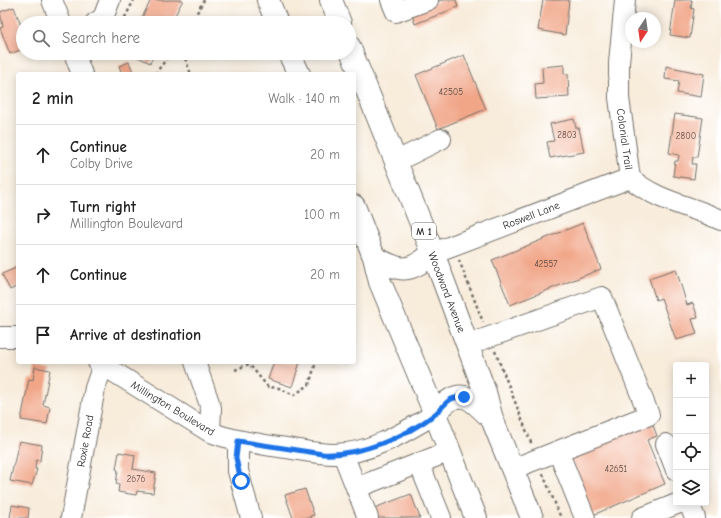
<!DOCTYPE html>
<html lang="en">
<head>
<meta charset="utf-8">
<style>
	:root { --surface:#fff; --page:#f2f2f2; --text:#222; --muted:#767676; --line:#e0e0e0 }
	body { margin:0; font-family:"Comic Neue",sans-serif; background:var(--page); color:var(--text) }
	.controls { position:absolute; right:12px; bottom:12px; display:grid; overflow:hidden; border-radius:4px; box-shadow:0 2px 10px #0003 }
	.controls button { width:36px; height:36px; display:grid; place-items:center; padding:0; border:0; border-bottom:1px solid var(--line); background:var(--surface); color:var(--text); font:20px sans-serif }
	.compass { position:absolute; left:625px; top:12px; width:36px; height:36px; border-radius:50%; background:var(--surface); box-shadow:0 2px 10px #0003; rotate:193deg }
	.stop { position:absolute; width:12px; height:12px; margin:-9px; border:3px solid #1a73e8; border-radius:50%; background:#fff }
	.stop.end { background:#1a73e8; border-color:#fff; box-shadow:0 1px 4px #0008 }
	.list { margin:0; padding:0; list-style:none }
	h2 { display:flex; justify-content:space-between; align-items:center; height:52px; margin:0; padding:0 16px; font-size:17px }
	h2 small { font-size:13px; font-weight:400; color:var(--muted) }
	.list li { display:grid; grid-template-columns:26px 1fr auto; gap:12px; align-items:center; box-sizing:border-box; height:60px; padding:0 16px; border-top:1px solid var(--line) }
	.list b { display:block; font-size:15px; white-space:nowrap }
	.list p { margin:0; font-size:13px; white-space:nowrap; color:var(--muted) }
	.list em { font-size:13px; font-style:normal; color:var(--muted) }
	.icon { flex:none; width:22px; height:22px; fill:none; stroke:currentColor; stroke-width:2; stroke-linecap:round; stroke-linejoin:round }
	.map { position:relative; flex:none; width:721px; height:518px; overflow:hidden }
	.search { position:absolute; background:var(--surface); box-shadow:0 2px 10px #0003; left:16px; top:16px; width:340px; height:44px; display:flex; align-items:center; gap:10px; box-sizing:border-box; padding:0 14px; border-radius:22px; color:var(--muted); font-size:15px }
	.panel { position:absolute; background:var(--surface); box-shadow:0 2px 10px #0003; left:16px; top:72px; width:340px; height:292px; border-radius:4px }
	.map>svg:first-child { display:block }
</style>
</head>
<body>
<div class="map">
<svg width="721" height="518" viewBox="0 0 721 518">
	<rect width="100%" height="100%" fill="#fff"/>
	<filter id="ink" filterUnits="userSpaceOnUse"><feTurbulence type="fractalNoise" baseFrequency=".025" numOctaves="2"/><feDisplacementMap in="SourceGraphic" scale="8" xChannelSelector="R" yChannelSelector="G"/><feConvolveMatrix kernelMatrix="1 2 1 2 8 2 1 2 1" color-interpolation-filters="sRGB"/></filter>
	<filter id="wash" filterUnits="userSpaceOnUse"><feTurbulence type="fractalNoise" baseFrequency=".012" numOctaves="4" result="noise"/><feDisplacementMap in="SourceGraphic" scale="16" xChannelSelector="R" yChannelSelector="G"/><feGaussianBlur stdDeviation="0.9" result="paint"/><feColorMatrix in="noise" values="0 0 0 0 0 0 0 0 0 0 0 0 0 0 0 0 0 1.4 0 .05"/><feComposite in="paint" operator="in"/></filter>
	<g filter="url(#wash)">
		<rect width="100%" height="100%" fill="#f8ecdb"/>
		<g id="blocks">
			<path fill="#f1a688" d="M151,0h32l-12,23h-32z
				M442,0h14l2,7 -43,17 -4,-12z
				M543,0h26l-4,35 -27,-5z
				M675,0h17l-1,8 3,1 -4,29 -20,-3z
				M14,7l9,24v18l-13,5 -10,-26 3,-1 -3,-15z
				M130,53h25l-5,10z
				M464,55l22,54 -48,20 -22,-54z
				M129,62l5,12h-12l-3,-8z
				M564,65v9h4l1,23 -33,2 -1,-15 8,-1 -1,-16z
				M666,66l38,8 -3,23 -24,-4 2,-12 -14,-2z
				M675,114l28,4 -6,39h-4l-1,7h4l-2,15 -21,-3 2,-15h3l1,-6 -10,-2z
				M574,119l2,9h3l5,24 -34,6 -3,-16 7,-1 -4,-17z
				M583,223l18,46 -91,36 -18,-45z
				M18,267v19l-8,4 -8,-16z
				M676,269l11,36 6,-2 5,15 -6,1 5,15 -21,6 -15,-42 -5,2 -7,-22z
				M274,362h26l-8,25 -24,-8z
				M35,367l15,3 -7,35 7,2 -3,17 -26,-4 8,-41 4,1z
				M651,420l6,16 -10,4 18,44 -72,31 -25,-61z
				M19,441l23,4 -2,16 -4,-1 -1,9h2l-5,16 -22,-4z
				M119,452l16,3 -2,14 23,4 -3,20 -16,-2 -1,4 -18,-3 1,-7 -3,-1 2,-14 -2,-1z
				M305,489l9,26 -4,1 1,2h-18l-8,-23z
				M411,494l9,24h-48l-3,-8z
				M12,505l17,3 -1,10h-18z"/>
		</g>
	</g>
	<g filter="url(#ink)">
		<use href="#blocks" fill-opacity="0" stroke="#736f69" stroke-width="1"/>
		<g fill="none" stroke-linecap="round" stroke-linejoin="round">
			<defs>
				<path id="minor" d="M52,0l9,23
					M391,0l5,12 32,-12
					M625,0l-6,63v35l11,80c28,24 59,27 91,42
					M95,23l8,-5 7,-18
					M74,53l8,21
					M395,162l46,-23
					M433,253l197,-75
					M0,337h18
					M467,345l135,-48 47,118 -91,36
					M98,362l112,70c23,9 45,11 69,15 18,2 37,7 55,7 36,0 71,-22 101,-40
					M195,362l16,46 -1,24
					M238,441v30l13,47
					M666,444l10,26
					M343,454l25,64
					M419,463l22,55
					M512,469l46,-18 27,67
					M356,488l94,-37
					M689,503l6,15
					M71,518l24,-130 8,-23
					M642,518l37,-15"/>
				<path id="major" d="M268,0l9,23
					M331,0l9,23
					M349,46l84,207 52,139 7,27 40,99
					M289,53l10,21
					M354,206l20,51 6,25 55,132 41,104
					M374,257c27,15 34,17 59,-4
					M435,414c25,-29 34,-18 57,5"/>
			</defs>
			<use href="#minor" stroke="#736f69" stroke-width="22"/>
			<use href="#major" stroke="#736f69" stroke-width="24"/>
			<path stroke="#736f69" stroke-width="2.5" stroke-dasharray="3 3" stroke-linecap="butt" d="M122,23l12,-23
				M191,23l13,-23
				M183,53l8,21
				M155,74l16,-21
				M459,260l24,62
				M495,351l37,94
				M251,362l-2,2 19,23 11,1 15,7 15,-10 7,-23
				M235,370l14,-6
				M543,474l18,44"/>
			<use href="#minor" stroke="#fff" stroke-width="20"/>
			<use href="#major" stroke="#fff" stroke-width="22"/>
		</g>
	</g>
	<g fill="none" stroke-linecap="round" stroke-linejoin="round" filter="url(#ink)">
		<path stroke="#1a73e8" stroke-width="5" d="M241,481l-5,-23 2,-17 85,13c37,2 82,-17 111,-39 13,-10 11,-18 30,-18"/>
	</g>
	<g text-anchor="middle" stroke-width="4" stroke-linejoin="round" paint-order="stroke">
		<g font-size="9" fill="#5c4a42">
			<text x="451" y="95">42505</text>
			<text x="567" y="138">2803</text>
			<text x="686" y="139">2800</text>
			<text x="546" y="267">42557</text>
			<text x="616" y="472">42651</text>
			<text x="136" y="482">2676</text>
		</g>
		<rect fill="#fff" stroke="#6b6b6b" stroke-width="1" x="412" y="223" width="24" height="16" rx="3"/>
		<g font-size="10" font-weight="bold" fill="#2b2b2b">
			<text x="424" y="235">M 1</text>
		</g>
		<g font-size="11" fill="#2b2b2b" stroke="#fff">
			<text transform="translate(625 139) rotate(82)" y="4">Colonial Trail</text>
			<text transform="translate(531 215) rotate(-21)" y="4">Roswell Lane</text>
			<text transform="translate(447 292) rotate(69)" y="4">Woodward Avenue</text>
			<text transform="translate(173 408) rotate(31)" y="4">Millington Boulevard</text>
			<text transform="translate(85 441) rotate(-80)" y="4">Roxie Road</text>
		</g>
	</g>
</svg>
<div class="controls">
<button>+</button>
<button>−</button>
<button><svg class="icon" aria-label="locate" viewBox="0 0 24 24"><circle cx="12" cy="12" r="6"/><path d="M12 2v4M12 18v4M2 12h4M18 12h4"/></svg></button>
<button><svg class="icon" aria-label="layers" viewBox="0 0 24 24"><path d="M12 4l9 5-9 5-9-5zM3 14l9 5 9-5"/></svg></button>
</div>
<svg class="compass" viewBox="-18 -18 36 36"><path d="M0-13l5 13h-10z" fill="#e53935"/><path d="M0 13l5-13h-10z" fill="#767676"/></svg>
<div class="stop" style="left:241px;top:481px"></div>
<div class="stop end" style="left:464px;top:397px"></div>
<div class="search"><svg class="icon" aria-label="search" viewBox="0 0 24 24"><circle cx="10" cy="10" r="6"/><path d="M15 15l6 6"/></svg>Search here</div>
<section class="panel">
<h2>2 min<small>Walk · 140 m</small></h2>
<ul class="list">
<li><svg class="icon" aria-label="ahead" viewBox="0 0 24 24"><path d="M12 20V5M6 11l6-6 6 6"/></svg><div><b>Continue</b><p>Colby Drive</p></div><em>20 m</em></li>
<li><svg class="icon" aria-label="right" viewBox="0 0 24 24"><path d="M7 20v-9h11M14 6l5 5-5 5"/></svg><div><b>Turn right</b><p>Millington Boulevard</p></div><em>100 m</em></li>
<li><svg class="icon" aria-label="ahead" viewBox="0 0 24 24"><path d="M12 20V5M6 11l6-6 6 6"/></svg><div><b>Continue</b></div><em>20 m</em></li>
<li><svg class="icon" aria-label="arrive" viewBox="0 0 24 24"><path d="M6 21V4h12l-3 4 3 4H6"/></svg><div><b>Arrive at destination</b></div></li>
</ul>
</section>
</div>
</body>
</html>
